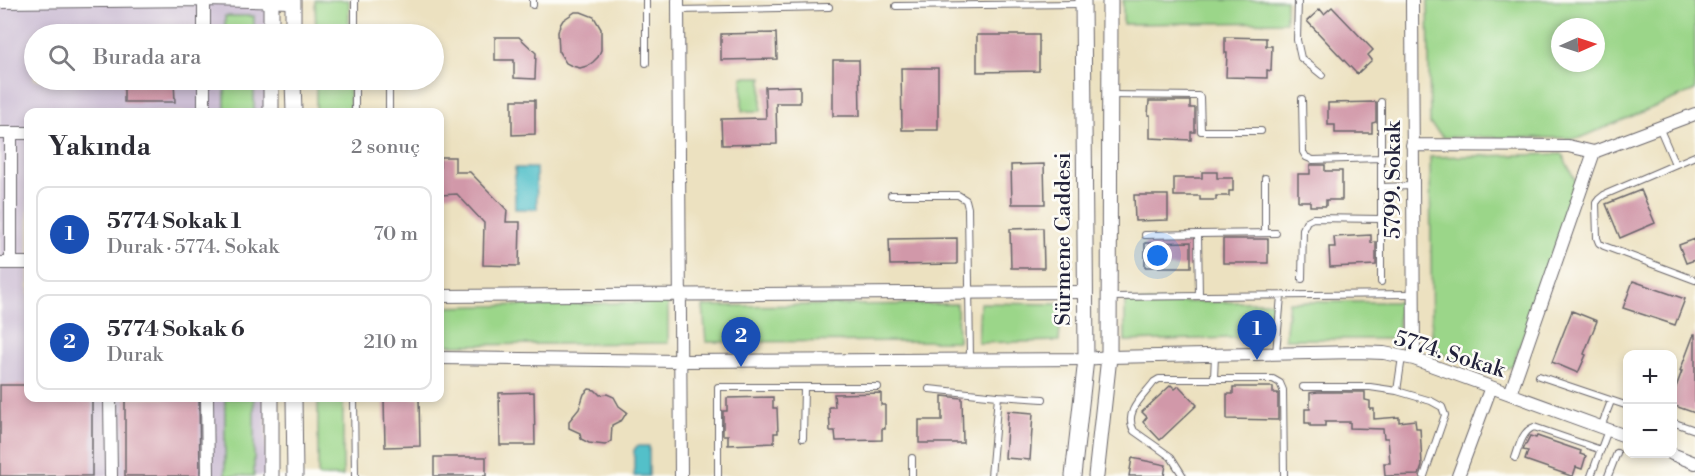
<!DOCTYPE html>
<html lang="tr">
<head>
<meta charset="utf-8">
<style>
	:root { --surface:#fff; --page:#f7f7f7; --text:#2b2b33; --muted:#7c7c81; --line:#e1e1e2; --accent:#b5179e }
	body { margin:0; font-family:"Libre Bodoni",serif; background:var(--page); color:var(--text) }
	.controls { position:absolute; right:18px; bottom:18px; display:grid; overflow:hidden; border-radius:12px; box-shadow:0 3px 9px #0003 }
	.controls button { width:54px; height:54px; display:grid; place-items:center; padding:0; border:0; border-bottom:2px solid var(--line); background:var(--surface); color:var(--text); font:30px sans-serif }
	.compass { position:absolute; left:1551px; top:18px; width:54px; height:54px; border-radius:50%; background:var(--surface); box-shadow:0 3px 9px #0003; rotate:87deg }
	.you { position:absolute; left:1158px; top:256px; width:21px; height:21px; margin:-15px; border:4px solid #fff; border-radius:50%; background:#1a73e8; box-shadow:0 0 0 9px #1a73e833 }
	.badge { display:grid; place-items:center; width:39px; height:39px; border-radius:50%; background:var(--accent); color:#fff; font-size:20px; font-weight:700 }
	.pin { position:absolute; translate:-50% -50px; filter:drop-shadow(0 2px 3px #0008) }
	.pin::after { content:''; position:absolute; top:32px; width:21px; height:18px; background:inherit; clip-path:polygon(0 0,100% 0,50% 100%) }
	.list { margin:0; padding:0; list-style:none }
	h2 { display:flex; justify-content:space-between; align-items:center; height:78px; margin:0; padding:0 24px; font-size:26px }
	h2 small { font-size:20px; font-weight:400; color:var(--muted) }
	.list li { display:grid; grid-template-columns:39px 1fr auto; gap:18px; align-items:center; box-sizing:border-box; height:96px; margin:0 12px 12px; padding:0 12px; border:2px solid var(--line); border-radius:12px }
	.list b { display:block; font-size:22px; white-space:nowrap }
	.list p { margin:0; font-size:20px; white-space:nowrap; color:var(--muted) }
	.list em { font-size:20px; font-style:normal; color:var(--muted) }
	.icon { flex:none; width:33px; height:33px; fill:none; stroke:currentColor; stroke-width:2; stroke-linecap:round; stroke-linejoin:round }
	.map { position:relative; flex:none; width:1695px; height:476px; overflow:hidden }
	.search { position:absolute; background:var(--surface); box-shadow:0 3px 9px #0003; left:24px; top:24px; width:420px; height:66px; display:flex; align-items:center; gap:15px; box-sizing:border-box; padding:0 21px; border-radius:33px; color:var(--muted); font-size:22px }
	.panel { position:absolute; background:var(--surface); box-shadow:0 3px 9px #0003; left:24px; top:108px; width:420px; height:294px; border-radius:12px }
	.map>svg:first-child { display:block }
</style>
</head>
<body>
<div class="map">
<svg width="1695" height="476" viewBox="0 0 1695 476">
	<rect width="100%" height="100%" fill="#fdfcf7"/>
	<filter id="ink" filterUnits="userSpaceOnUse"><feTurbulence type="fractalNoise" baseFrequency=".0167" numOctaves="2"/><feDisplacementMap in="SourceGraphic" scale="12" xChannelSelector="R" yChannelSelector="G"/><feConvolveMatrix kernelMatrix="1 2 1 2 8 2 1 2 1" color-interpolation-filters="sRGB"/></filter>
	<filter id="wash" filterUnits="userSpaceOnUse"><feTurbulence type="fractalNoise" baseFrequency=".008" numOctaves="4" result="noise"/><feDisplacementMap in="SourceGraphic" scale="24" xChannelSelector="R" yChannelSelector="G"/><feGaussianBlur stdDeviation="1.35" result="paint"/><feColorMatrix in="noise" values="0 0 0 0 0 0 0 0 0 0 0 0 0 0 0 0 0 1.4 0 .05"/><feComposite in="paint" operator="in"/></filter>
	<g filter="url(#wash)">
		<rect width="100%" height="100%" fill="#ece1c0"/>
		<path fill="#ccbed4" d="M0,0h273v34h-239v46h238l-1,32h-243v286h239l-1,78h-266z"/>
		<path fill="#9bd689" stroke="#5e7c62" stroke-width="1.5" fill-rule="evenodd" d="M315,0h34v34h-33z
			M1123,0h163v22l-163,2z
			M1428,0h267v90l-115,48 -137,-1 -13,-13zM1560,27h36v36h-36z
			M225,16h29v18h-29z
			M742,77h20l-1,34h-19z
			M225,80h29v32h-29z
			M316,80h33l1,32h-34z
			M1562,154l15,30 -64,181 -14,8 -67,-23 -2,-193z
			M668,302v41l-228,2v-38z
			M1125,302h151l-6,35 -145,4z
			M1289,302h110l-1,37h-113z
			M980,303l82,1 -3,37 -81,2z
			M957,304l1,37 -252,1 -3,-36z
			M225,398h29v78h-29z
			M318,398h25v78h-25z"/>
		<path fill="#53c0c9" stroke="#3a7182" stroke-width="1.5" d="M515,168h21l1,41h-22z
			M637,446h12v30h-15v-26z"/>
		<g id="blocks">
			<path fill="#d198a9" d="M1332,7l41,43 -5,5 4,5 -15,14 -50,-53 13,-12 4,5z
				M575,12h6l13,5 7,12v21l-3,7 -5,5 -6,4 -7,2 -8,-2 -6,-3 -7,-11 -1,-20 2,-7 3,-5z
				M776,33l1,26 -56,1v-26z
				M977,35h62v36l-62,1z
				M495,37h24l17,16 -1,26 -21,-1v-18h-19z
				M1225,37l41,1v8h6l-1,25 -4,-1v8l-41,-1 1,-24h-2z
				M833,60h26l1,56h-27z
				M901,68h37v62h-36z
				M124,80h50l1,22h-51z
				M800,86v17h-24l1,41 -55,1 -1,-26 45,-1 -1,-31z
				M512,100h23v34l-23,1z
				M1149,101h41v7h5v24h-4v8l-41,-2v-23h-2z
				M1376,102v20l-4,1v10h-37v-8h-7v-22z
				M440,157h15v15h15l37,38 -1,12h14l-1,44 -36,-1 1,-42 -27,-29 -17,1z
				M1044,164l1,40h-33l-1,-39z
				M1310,165h15v6h17v29h-16v6h-16v-5h-12v-27h12z
				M1202,172h15v6h16v13h-4v5h-13v4h-16v-4h-26v-18h28z
				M1641,190l14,33 -35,15 -14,-34z
				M1134,195h34v25l-33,1z
				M1043,228l1,40h-33l-1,-39z
				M1371,235v8l5,-1v23l-46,2 -1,-20h6l-1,-10z
				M957,238v26l-67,1 -1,-26z
				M1223,239h45v24h-45z
				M1695,239v21l-9,3 -7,-18z
				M1191,242v25h-46v-24z
				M1633,281l52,18 -10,26 -52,-17z
				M1572,311l25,10 -13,33 2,1 -8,18 -26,-11z
				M1694,334h1v79l-23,-8v-7l10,-27h-2z
				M0,385h28v13h64v78h-92z
				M1171,385l4,4 4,-3 18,19 -37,35 -17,-18 4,-5 -5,-5z
				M1233,387h40v6h5v27l-51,-1v-25h6z
				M589,389l6,1 5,5 7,-1 7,3 5,9 8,6 -5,8 -10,5 -1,16 -6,4 -16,-2 -8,-4 -1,-6 -11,-5v-7l10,-12 5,-15z
				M534,392l1,53h-35l-1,-52z
				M1318,392h47v8l5,1v8h4v10l25,-2v5l16,-2 1,8h4l1,17 1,21 -3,9 -34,1 -1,-13h6l-2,-25h-4l-1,-9 -33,-1v-6h-25v4h-15v-3h-5v-14h5v-16z
				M881,393v12h4v24h-3v11l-46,1 -1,-10h-5l-1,-24h6l-1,-13z
				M942,396l20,2 1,45h-44v-23h23z
				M773,397v11h4l1,25h-4v10l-46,2v-10h-5v-24h4v-13z
				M125,398h74l1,78h-75z
				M384,398h35l1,48 -35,1z
				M1008,411l25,2 -3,47 -25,-2z
				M1530,436l6,2 1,-2 44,15 -1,3 6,2 -4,13 -6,-2 -3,9h-2l-46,-16 3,-9 -5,-1z
				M434,457h52v19h-52z
				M1132,458l34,7 -2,11h-35z"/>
		</g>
	</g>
	<g filter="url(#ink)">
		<use href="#blocks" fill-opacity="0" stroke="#69656a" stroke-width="1.5"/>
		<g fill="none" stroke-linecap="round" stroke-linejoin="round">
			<defs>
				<path id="service" d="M533,0v5
					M1298,0l-1,40 4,18 21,17
					M896,6l186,-2
					M678,10l151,-3
					M355,34v-34
					M646,63v-63
					M389,80v32
					M1110,95l88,1 2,1 1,34h60
					M1302,99l1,53 3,5 7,3 68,-2
					M355,112v-32
					M1659,127l16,37
					M1695,156l-91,39 -5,4 -3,4 1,35 2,5 5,3 91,34
					M1265,178v55
					M1381,187l32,-1
					M891,195h67l8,5 2,8 2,151
					M1145,235l53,-1
					M1302,279l1,-50 4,-8 6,-3 68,1
					M1381,282v-180
					M1199,296l-1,-62 78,-1
					M1109,297l304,-3
					M1276,353l5,-57
					M1402,357l-5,34 34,10 11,6 3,8 -21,61
					M1539,376l89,30
					M1214,378l1,-23
					M1303,387h67l27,4
					M929,389l69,7
					M354,398l1,78
					M1672,422l23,8
					M1601,427l10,-26
					M803,438l1,-51
					M912,458v18
					M1515,458c4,-11 7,-27 19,-31l67,23
					M718,476v-89h160
					M991,476l7,-80 45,3
					M1183,476l-12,-19 -37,-26c-11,-19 9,-34 20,-49l5,-3h114l7,4 3,7 1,86
					M1591,476l17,-46
					M1608,476l9,-23"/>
				<path id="minor" d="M678,0l3,476
					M1412,0l2,359
					M0,2l204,-2 89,2
					M204,34v-34
					M204,112v-32
					M0,133h28
					M11,133v130
					M1412,145l156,1 26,6
					M0,263h28
					M440,296l645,-4
					M440,358l240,3 406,-2 23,-2 247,-5 28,1 30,6 214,78
					M1510,394l84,-242 101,-38
					M110,398l1,78
					M207,398l1,78
					M1672,454l23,9
					M1458,476l33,-89"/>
				<path id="tertiary" d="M293,0v34
					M271,34v-34
					M293,80l1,32
					M271,112v-32
					M294,398l1,78
					M271,476v-78
					M1073,476l13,-117 -3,-359
					M1096,476l13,-119 1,-357"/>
			</defs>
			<use href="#service" stroke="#69656a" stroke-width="8"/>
			<use href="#minor" stroke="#69656a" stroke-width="14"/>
			<use href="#tertiary" stroke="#69656a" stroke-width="17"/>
			<use href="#service" stroke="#fff" stroke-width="6"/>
			<use href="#minor" stroke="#fff" stroke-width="12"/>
			<use href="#tertiary" stroke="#fff" stroke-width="15"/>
		</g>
	</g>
	<g text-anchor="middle" stroke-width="5" stroke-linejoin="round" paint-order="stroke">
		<g font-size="22" fill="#22223b" stroke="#fdfcf7">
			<text transform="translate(1392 180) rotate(-90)" y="8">5799. Sokak</text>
			<text transform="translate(1062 239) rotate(-90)" y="8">Sürmene Caddesi</text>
			<text transform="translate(1450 353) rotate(17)" y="8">5774. Sokak</text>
		</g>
	</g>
</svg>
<div class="controls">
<button>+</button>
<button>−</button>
</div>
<svg class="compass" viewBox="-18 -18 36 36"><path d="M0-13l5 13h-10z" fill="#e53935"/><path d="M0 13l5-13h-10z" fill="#7c7c81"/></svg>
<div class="you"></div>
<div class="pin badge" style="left:1257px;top:360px;background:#1a4fb4">1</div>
<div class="pin badge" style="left:741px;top:367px;background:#1a4fb4">2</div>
<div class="search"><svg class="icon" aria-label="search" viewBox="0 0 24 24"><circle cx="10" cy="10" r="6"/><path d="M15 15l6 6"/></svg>Burada ara</div>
<section class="panel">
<h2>Yakında<small>2 sonuç</small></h2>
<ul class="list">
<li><span class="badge" style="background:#1a4fb4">1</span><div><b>5774 Sokak 1</b><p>Durak · 5774. Sokak</p></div><em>70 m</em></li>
<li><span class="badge" style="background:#1a4fb4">2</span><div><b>5774 Sokak 6</b><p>Durak</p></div><em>210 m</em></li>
</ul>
</section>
</div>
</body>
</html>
